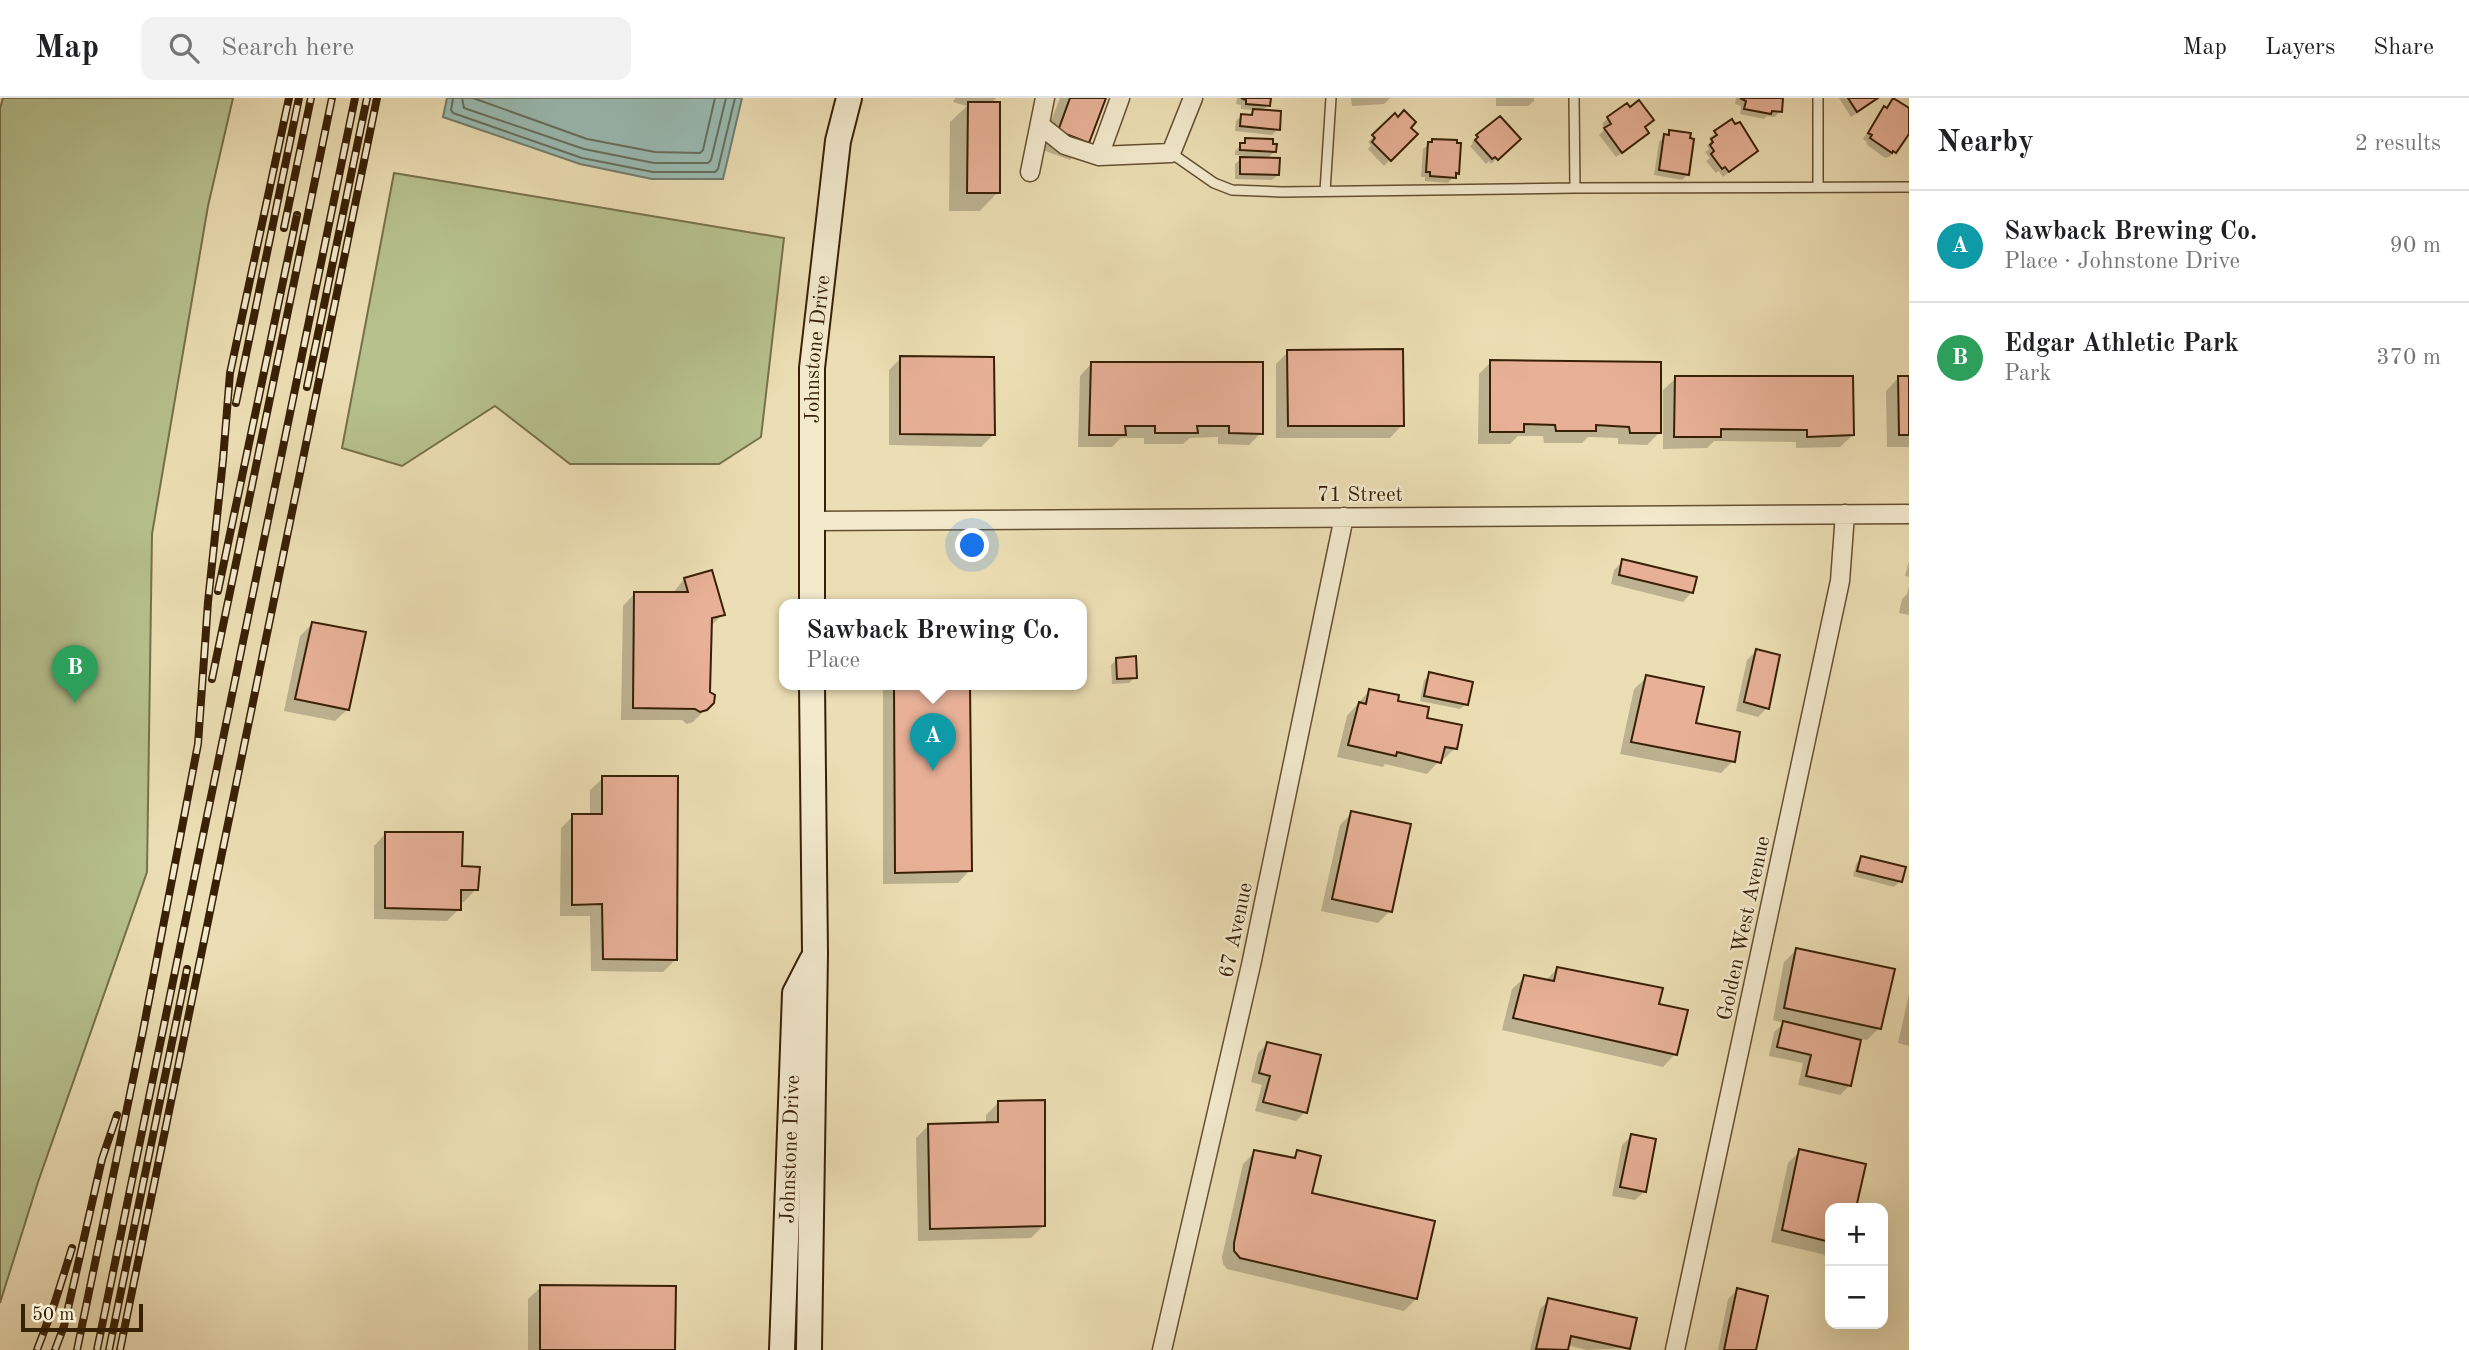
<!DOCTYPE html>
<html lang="en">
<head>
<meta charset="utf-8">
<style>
	:root { --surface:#fff; --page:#f2f2f2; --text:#202124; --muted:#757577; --line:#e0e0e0; --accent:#db2777 }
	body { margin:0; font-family:"Old Standard TT",serif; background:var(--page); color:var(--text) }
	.controls { position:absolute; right:21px; bottom:21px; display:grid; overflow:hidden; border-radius:14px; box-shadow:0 7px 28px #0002 }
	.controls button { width:63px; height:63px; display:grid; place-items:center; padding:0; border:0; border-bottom:2px solid var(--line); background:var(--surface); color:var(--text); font:35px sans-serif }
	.scale { position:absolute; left:21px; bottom:18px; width:122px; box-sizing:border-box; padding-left:7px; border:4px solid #382005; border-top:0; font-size:19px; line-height:24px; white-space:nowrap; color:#382005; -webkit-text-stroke:5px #f3eace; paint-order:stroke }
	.you { position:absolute; left:973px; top:448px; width:24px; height:24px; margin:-18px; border:5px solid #fff; border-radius:50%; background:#1a73e8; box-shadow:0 0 0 10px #1a73e833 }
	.badge { display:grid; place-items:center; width:46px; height:46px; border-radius:50%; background:var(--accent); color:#fff; font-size:23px; font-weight:700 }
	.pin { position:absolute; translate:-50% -58px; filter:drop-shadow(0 2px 4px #0008) }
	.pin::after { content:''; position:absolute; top:37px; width:24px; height:21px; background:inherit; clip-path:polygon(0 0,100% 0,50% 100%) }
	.popup { position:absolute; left:779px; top:501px; width:308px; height:91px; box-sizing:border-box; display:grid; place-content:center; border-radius:14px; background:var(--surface); filter:drop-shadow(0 2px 5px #0005); font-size:23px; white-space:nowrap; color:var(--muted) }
	.popup b { font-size:26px; color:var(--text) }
	.popup::after { content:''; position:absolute; left:50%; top:100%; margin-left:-14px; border:14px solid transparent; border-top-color:var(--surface) }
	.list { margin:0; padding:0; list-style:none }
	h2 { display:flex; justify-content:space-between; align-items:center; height:91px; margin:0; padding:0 28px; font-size:30px }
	h2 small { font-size:23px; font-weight:400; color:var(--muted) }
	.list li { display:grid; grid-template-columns:46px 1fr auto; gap:21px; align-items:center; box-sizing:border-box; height:112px; padding:0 28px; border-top:2px solid var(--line) }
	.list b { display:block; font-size:26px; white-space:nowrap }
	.list p { margin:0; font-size:23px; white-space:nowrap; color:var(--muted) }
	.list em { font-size:23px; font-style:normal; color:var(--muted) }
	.icon { flex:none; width:38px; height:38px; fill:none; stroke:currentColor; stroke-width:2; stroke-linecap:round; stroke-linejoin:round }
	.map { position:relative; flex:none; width:1909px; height:1252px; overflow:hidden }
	header { display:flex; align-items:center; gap:42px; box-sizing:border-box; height:98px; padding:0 35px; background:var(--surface); border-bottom:2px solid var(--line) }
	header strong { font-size:33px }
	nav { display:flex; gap:38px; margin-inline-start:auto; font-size:24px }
	.search { width:490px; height:63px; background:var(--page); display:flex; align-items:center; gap:18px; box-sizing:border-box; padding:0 24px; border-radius:14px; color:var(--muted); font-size:26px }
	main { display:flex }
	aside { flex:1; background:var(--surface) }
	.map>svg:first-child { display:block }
</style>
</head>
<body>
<header>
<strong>Map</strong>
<div class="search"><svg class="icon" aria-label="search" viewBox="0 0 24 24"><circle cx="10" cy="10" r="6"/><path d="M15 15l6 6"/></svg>Search here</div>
<nav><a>Map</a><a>Layers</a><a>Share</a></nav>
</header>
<main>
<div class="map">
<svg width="1909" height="1252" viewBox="0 0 1909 1252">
	<rect width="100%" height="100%" fill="#ecdeb4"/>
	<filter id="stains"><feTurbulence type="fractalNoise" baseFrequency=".00286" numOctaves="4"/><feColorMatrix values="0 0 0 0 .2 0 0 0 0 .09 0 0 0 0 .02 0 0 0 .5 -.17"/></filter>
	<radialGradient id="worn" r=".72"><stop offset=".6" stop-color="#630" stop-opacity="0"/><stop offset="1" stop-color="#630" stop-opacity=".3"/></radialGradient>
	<path fill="#b6c18e" stroke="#77704a" stroke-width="2" d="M3,0h230l-25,108 -56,328 -5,338 -109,310 -38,121v-1194z
		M394,75l390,65 -23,199 -42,27h-149l-75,-58 -93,60 -60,-18z"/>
	<path fill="#99bbb3" stroke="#727d6d" stroke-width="2" d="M447,0h295l-19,81h-71l-72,-15 -137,-47z"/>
	<path fill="#0003" d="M955,0h41l-5,6 7,88 -18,19h-31l1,-89 17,-16 -14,-4z
		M1060,0h45l-17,44 -18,18 -30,-11z
		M1237,0h32l-1,7 -6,6 16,18 -6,6 -37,-4 1,-10 5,-5h7l6,-6 -13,-1v-4l-5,-1z
		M1351,0h39l-6,6 -32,2z
		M1496,0h38v3l-6,5h-32z
		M1736,0h46l-2,13 -5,6 -8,-1 -3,3 -24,-5 1,-8 -6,-2z
		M1839,0h39l-27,19z
		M1893,2l16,10v21l-14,21 -6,5 -4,1 -19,-14 1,-2 -4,-3 16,-25z
		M1395,18l20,18 -31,32 -16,-17 3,-4 -3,-3z
		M1608,20l35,10 -2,10 -25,19 -17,-22 6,-6 -3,-5z
		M1500,21l18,20 -27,25 -2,-3 -3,3 -16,-18 3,-2 -1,-2z
		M1731,23l25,30 -33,26 -4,-6 -3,2 -10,-12 4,-3 -5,-6 4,-3 -2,-3 4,-5 -2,-3z
		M1670,33l18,43 -6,6 -28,-5 5,-33z
		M1246,42l28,12 -7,7 11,16 -6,5 -37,-1v-15l9,-8 -9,-1v-4z
		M1433,43l24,32 -9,10 -23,-2v-4h-4l2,-28z
		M1288,254l114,73 -12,13h-114v-74z
		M901,260l93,76 -13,13 -92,-2v-75z
		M1491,264l168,71 -12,12 -29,-1v-6l-30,-1 -6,6h-38l-1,-7h-25l-8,8h-32l1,-70z
		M1092,265l169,70 -12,12 -31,-1v-7l-28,1 -7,6h-39v-6h-23l-9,9h-34l2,-71z
		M1676,280l177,57 -13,12 -44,1v-6l-82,-1 -7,7 -44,1v-59z
		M1898,280h11v69h-22l-1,-56z
		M1623,463l69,31 -9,10 -72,-18 3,-14z
		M1909,463v16l-4,-1z
		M684,481l39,35 -13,13 -1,66 3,10 -19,19 -6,2 -5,-4h-61l2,-114 12,-13h38z
		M1909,488v29l-10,-2 3,-14 5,-5z
		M312,526l36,85 -13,12 -51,-10 16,-75z
		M1756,553l11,57 -9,9 -22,-6 11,-51z
		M1117,561l18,18 -6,6 -17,1 -1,-19z
		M1430,576l36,30 -6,5 -40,-8 4,-21z
		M1647,579l86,84 -12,12 -101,-19 14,-65z
		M883,587h85l2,185 -12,13 -75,1z
		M1369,593l27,11 29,17 30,29 -12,12h-3l-13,14 -42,-10 -2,3 -46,-10 10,-41z
		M603,680l73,181 -13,13 -72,-1 -1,-55h-30l1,-88 12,-12h17v-26z
		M1352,715l38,98 -12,12 -57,-12 19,-86z
		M386,735l74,34 16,22 -12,13h-5v7l-12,12 -73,-2v-73z
		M1861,760l39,23 -6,6 -41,-11 3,-12z
		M1796,852l83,78 -12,12 -7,-1 -11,47 -9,9 -42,-10 5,-22 -34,-7 5,-24 10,-9 -11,-3 11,-58z
		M1557,871l100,36 18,49 -12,13 -161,-37 10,-41 13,-12 20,4z
		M1909,896v52l-11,-3z
		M1267,946l38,68 -9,9 -41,-10 7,-26 -11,-3 7,-29z
		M998,1005l45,123 -12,12 -113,3 -2,-103 12,-12 58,-2v-9z
		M1631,1038l14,55 -10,9 -23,-4 10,-51z
		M1800,1053l63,15 -9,42h-24v48l-59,-14 17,-79z
		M1255,1054l36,7 7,-7 12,43 106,104 -12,12 -177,-42 -4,-5 -1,-7 21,-93z
		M541,1189l132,63h-145v-51z
		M1737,1192l18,60h-37l10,-51z
		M1549,1202l79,48 -41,2 -20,-5 -1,5h-36l10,-41z"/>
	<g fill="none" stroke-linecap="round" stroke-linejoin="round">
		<path stroke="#686e5c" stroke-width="2" d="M453,0l-2,12 2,3 129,45 71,14h62l3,-3 17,-71
			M462,0l2,10 120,41 70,14h54l3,-3 15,-62
			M473,0l114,41 68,13 45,1 3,-3 12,-52"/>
	</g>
	<path fill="#e7b097" stroke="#382005" stroke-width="2" d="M1070,0h36l-17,45 -31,-12z
		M1241,0h30l-1,8 -24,-2v-4z
		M1740,0h43l-1,14 -10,-1 -1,3 -27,-5 2,-8z
		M1848,0h30l-21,14z
		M1893,0l16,10v26l-13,19 -3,-2 -1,2 -22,-15 2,-3 -4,-2 16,-27 3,2z
		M1639,2l15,20 -9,7 4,6 -27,20 -18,-25 7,-4 -4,-7 20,-14 3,4z
		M968,4h32v91h-33z
		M1253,11l28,2 -1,19 -40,-4 1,-12 11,1z
		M1404,12l12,12 -5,6 7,6 -27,27 -19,-19 3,-4 -3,-3 23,-22 3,4z
		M1500,18l21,23 -23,21 -3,-3 -3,2 -17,-19 3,-3 -2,-2z
		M1732,21l3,5 5,-2 18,29 -29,21 -4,-5 -3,2 -11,-15 3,-3 -4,-6 3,-3 -2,-3 6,-4 -3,-4z
		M1669,32l22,3 -1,5 4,1 -5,36 -30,-5 5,-36 5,1z
		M1245,40l28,1v5h4l-1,8 -36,-2v-7h5z
		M1432,41l25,1v3h4l-2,31 -3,-1v5l-26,-2v-4h-4l2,-30h4z
		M1240,59l40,1 -1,17 -39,-1z
		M1403,251l1,77h-116l-1,-76z
		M900,258l94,1 1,78 -95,-1z
		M1490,262l171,2v71h-31l-1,-6 -33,-2v6h-40l-1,-6 -31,-1v8h-34z
		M1091,264h172v72l-34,-1v-7h-32l1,7h-43v-7h-30l1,9h-37z
		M1675,278h178l1,59 -47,2v-7l-86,-1v8h-47z
		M1898,278h11v59h-10z
		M1622,461l75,18 -4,16 -74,-18z
		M712,472l13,45 -13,3 -2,74 5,3 -1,8 -7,7 -7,2 -5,-3 -62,-1 1,-116h54l-4,-14z
		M312,524l54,10 -17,78 -54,-11z
		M1756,551l24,6 -11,54 -25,-7z
		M1136,558l1,22 -20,1 -1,-21z
		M1429,574l44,10 -5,23 -44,-9z
		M1646,577l58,12 -8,36 44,9 -5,30 -104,-20z
		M894,587h76l2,186 -77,2z
		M1369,591l30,6 -1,6 31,6 -2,11 35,7 -5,24 -12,-2 -4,16 -44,-11 -1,4 -48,-11 11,-43 7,2z
		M602,678h76l-1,184 -74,-1 -1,-55 -30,1v-91h30z
		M1351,713l60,13 -19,88 -60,-13z
		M385,734h78l-1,34 18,1 -2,23h-17v20l-76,-2z
		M1861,758l45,11 -4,15 -45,-11z
		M1796,850l99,21 -14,60 -97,-21z
		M1557,869l106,21 -4,16 29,6 -11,45 -164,-37 11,-43 30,6z
		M1783,923l78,19 -10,46 -45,-10 5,-21 -34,-8z
		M1267,944l54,13 -14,58 -44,-11 7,-26 -11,-3z
		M1045,1002v126l-115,3 -2,-105 70,-2v-21z
		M1631,1036l25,5 -10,53 -26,-5z
		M1799,1051l67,15 -10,44h-26v34l-48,-12z
		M1254,1052l41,8 2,-8 24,6 -9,37 123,28 -18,78 -177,-41 -6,-7v-8z
		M540,1187l136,1 -1,64h-135z
		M1737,1190l31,8 -12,54h-32z
		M1548,1200l89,20 -7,31 -59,-13 -3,14 -32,-1z"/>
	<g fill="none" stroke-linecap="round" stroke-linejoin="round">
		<defs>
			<path id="service" d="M1574,0l1,90
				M1171,55l43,30 18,7 50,2 293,-4 334,-1
				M1818,88v-88
				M1325,93l6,-93"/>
			<path id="minor" d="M1040,27l25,20 34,11 72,-3 22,-55
				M1099,58l21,-58
				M1030,74l15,-74
				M811,423l1098,-7
				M1162,1252l89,-385 93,-448
				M1675,1252l165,-769 5,-67"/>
			<g id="secondary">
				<path id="s1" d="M812,507v-237l26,-227 11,-43"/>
				<path id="s2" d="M782,1252l13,-357 17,-33"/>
				<path d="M809,1252l6,-397 -3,-268"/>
			</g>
		</defs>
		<use href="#service" stroke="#655031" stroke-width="12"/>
		<use href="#minor" stroke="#655031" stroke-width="21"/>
		<use href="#secondary" stroke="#382005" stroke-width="28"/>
		<use href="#service" stroke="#f3eace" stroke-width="9"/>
		<use href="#minor" stroke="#f3eace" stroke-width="18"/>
		<use href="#secondary" stroke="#f3eace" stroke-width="24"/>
		<defs>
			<path id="rail" d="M284,130l27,-130
				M307,289l60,-289
				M236,305l63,-305
				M218,493l79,-376
				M212,581l120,-581
				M37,1252l18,-48 17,-54
				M55,1252l9,-24 38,-167 15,-44
				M77,1252l66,-319 55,-287 10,-142 15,-142 7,-87 59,-275
				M97,1252l258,-1252
				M109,1252l78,-381
				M120,1252l257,-1252"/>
		</defs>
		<use href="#rail" stroke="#382005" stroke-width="8"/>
		<use href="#rail" stroke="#f3eace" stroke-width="5" stroke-dasharray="16" stroke-linecap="butt"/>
	</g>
	<g text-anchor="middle" stroke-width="5" stroke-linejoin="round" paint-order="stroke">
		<g font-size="21" fill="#382005" stroke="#f3eace">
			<text dy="7" stroke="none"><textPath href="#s1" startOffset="256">Johnstone Drive</textPath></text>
			<text x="1360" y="403">71 Street</text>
			<text transform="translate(1743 830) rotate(-78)" y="7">Golden West Avenue</text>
			<text transform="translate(1235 832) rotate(-78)" y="7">67 Avenue</text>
			<text dy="7" stroke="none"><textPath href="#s2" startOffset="201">Johnstone Drive</textPath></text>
		</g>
	</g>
	<rect width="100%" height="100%" filter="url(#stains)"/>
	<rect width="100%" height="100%" fill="url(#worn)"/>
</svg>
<div class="controls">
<button>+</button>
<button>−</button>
</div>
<div class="scale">50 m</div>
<div class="you"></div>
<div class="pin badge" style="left:933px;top:673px;background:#0f9aa8">A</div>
<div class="popup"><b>Sawback Brewing Co.</b>Place</div>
<div class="pin badge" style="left:75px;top:605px;background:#2e9e5b">B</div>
</div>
<aside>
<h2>Nearby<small>2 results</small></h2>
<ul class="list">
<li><span class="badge" style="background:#0f9aa8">A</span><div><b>Sawback Brewing Co.</b><p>Place · Johnstone Drive</p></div><em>90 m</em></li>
<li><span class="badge" style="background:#2e9e5b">B</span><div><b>Edgar Athletic Park</b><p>Park</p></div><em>370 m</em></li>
</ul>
</aside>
</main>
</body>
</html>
